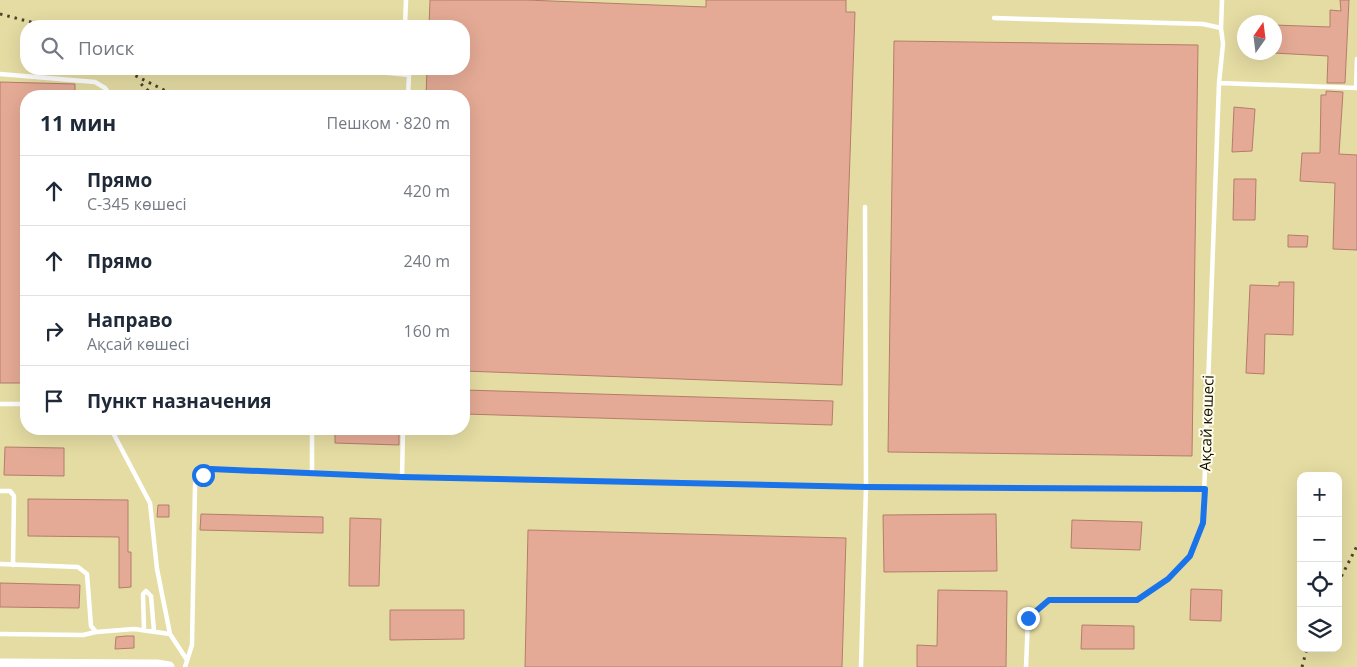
<!DOCTYPE html>
<html lang="ru">
<head>
<meta charset="utf-8">
<style>
	:root { --surface:#fff; --page:#f2f2f3; --text:#1f2937; --muted:#747a83; --line:#e0e1e3 }
	body { margin:0; font-family:"Open Sans",sans-serif; background:var(--page); color:var(--text) }
	.controls { position:absolute; right:15px; bottom:15px; display:grid; overflow:hidden; border-radius:10px; box-shadow:0 5px 20px #0002 }
	.controls button { width:45px; height:45px; display:grid; place-items:center; padding:0; border:0; border-bottom:1px solid var(--line); background:var(--surface); color:var(--text); font:25px sans-serif }
	.compass { position:absolute; left:1237px; top:15px; width:45px; height:45px; border-radius:50%; background:var(--surface); box-shadow:0 5px 20px #0002; rotate:14deg }
	.stop { position:absolute; width:15px; height:15px; margin:-11px; border:4px solid #1a73e8; border-radius:50%; background:#fff }
	.stop.end { background:#1a73e8; border-color:#fff; box-shadow:0 1px 5px #0008 }
	.list { margin:0; padding:0; list-style:none }
	h2 { display:flex; justify-content:space-between; align-items:center; height:65px; margin:0; padding:0 20px; font-size:21px }
	h2 small { font-size:16px; font-weight:400; color:var(--muted) }
	.list li { display:grid; grid-template-columns:32px 1fr auto; gap:15px; align-items:center; box-sizing:border-box; height:70px; padding:0 20px; border-top:1px solid var(--line) }
	.list b { display:block; font-size:19px; white-space:nowrap }
	.list p { margin:0; font-size:16px; white-space:nowrap; color:var(--muted) }
	.list em { font-size:16px; font-style:normal; color:var(--muted) }
	.icon { flex:none; width:28px; height:28px; fill:none; stroke:currentColor; stroke-width:2; stroke-linecap:round; stroke-linejoin:round }
	.map { position:relative; flex:none; width:1357px; height:667px; overflow:hidden }
	.search { position:absolute; background:var(--surface); box-shadow:0 5px 20px #0002; left:20px; top:20px; width:450px; height:55px; display:flex; align-items:center; gap:12px; box-sizing:border-box; padding:0 18px; border-radius:20px; color:var(--muted); font-size:19px }
	.panel { position:absolute; background:var(--surface); box-shadow:0 5px 20px #0002; left:20px; top:90px; width:450px; height:345px; border-radius:20px }
	.map>svg:first-child { display:block }
</style>
</head>
<body>
<div class="map">
<svg width="1357" height="667" viewBox="0 0 1357 667">
	<rect width="100%" height="100%" fill="#e5dca3"/>
	<path fill="#e4aa95" stroke="#b47d6a" d="M430,0h96l180,7v-7h140v12h9l-13,373 -378,-14v-275h-38l1,-27h37v-43h-35z
		M1340,0h9l-4,83h-18l1,-27 -54,-3v-28l56,2v-17l11,1z
		M894,41l304,4 -6,411 -304,-4z
		M0,82l75,2v12h-49v287h-26z
		M1326,91l17,1 -4,62 18,1v95l-24,-1 2,-66 -35,-2 2,-28h18l1,-58h5z
		M1234,107l21,2 -3,42 -20,1z
		M1234,179h22l-1,41h-22z
		M1288,235l20,1 -1,11h-19z
		M1279,282h15l-1,53 -28,-1 -1,40 -18,-1 4,-88 29,1z
		M464,390l369,11 -1,24 -368,-11z
		M335,429h64v16l-64,-2z
		M5,447l59,1v28l-60,-1z
		M28,499l100,1v52h3v35l-12,1v-51l-91,-1z
		M158,505h11v12h-12z
		M201,514l122,3v16l-123,-3z
		M996,514l1,57 -113,1 -1,-57z
		M350,518l31,1 -2,67h-30z
		M1072,520l70,2 -2,28 -69,-2z
		M528,530l318,8 -4,129h-317z
		M0,583l80,2 -1,23 -79,-1z
		M1191,589l31,1 -1,31 -31,-1z
		M938,590l69,1 -1,76h-89v-22l20,1z
		M390,610h74v29l-74,1z
		M1082,625l52,1v23h-53z
		M126,636h8v12l-19,1 1,-12z"/>
	<g fill="none" stroke-linecap="round" stroke-linejoin="round">
		<path stroke="#fff" stroke-width="4.5" d="M994,18l209,6 18,4 2,16 -4,39 -16,440 -13,33 -23,23 -30,21h-88l-21,18 -2,49
			M405,26l1,-26
			M1221,28l1,-28
			M349,69l60,6 -1,21
			M0,74l95,8 10,6 6,8
			M1219,83l138,5
			M1356,88l1,-29
			M865,207l1,280 339,2
			M0,404h26
			M111,429l39,74 7,66 13,65 17,26
			M312,473v-44
			M402,477l1,-48
			M0,491h10l4,5 -1,69
			M0,564l78,3 9,7 4,52 5,6 38,-3 36,5
			M144,630l-1,-36 3,-3 5,5 3,35
			M0,634l83,1 13,-3
			M185,667l7,-22 3,-159 1,-5 15,-12 191,8 464,10 -5,180"/>
		<path stroke="#fff" stroke-width="11" d="M0,664l157,1 12,2"/>
		<path stroke="#49432b" stroke-width="3" stroke-dasharray="2.5 5" stroke-linecap="butt" d="M0,14l46,12
			M122,69l54,27
			M141,84l13,12
			M1338,583l19,-37
			M1302,667l5,-19"/>
	</g>
	<g fill="none" stroke-linecap="round" stroke-linejoin="round">
		<path stroke="#1a73e8" stroke-width="6" d="M203,475l8,-6 191,8 464,10 339,2 -2,34 -13,33 -22,23 -31,21h-88l-21,18"/>
	</g>
	<g text-anchor="middle" stroke-width="4" stroke-linejoin="round" paint-order="stroke">
		<g font-size="15" fill="#100c00" stroke="#fefceb">
			<text transform="translate(1207 423) rotate(-88)" y="5">Ақсай көшесі</text>
		</g>
	</g>
</svg>
<div class="controls">
<button>+</button>
<button>−</button>
<button><svg class="icon" aria-label="locate" viewBox="0 0 24 24"><circle cx="12" cy="12" r="6"/><path d="M12 2v4M12 18v4M2 12h4M18 12h4"/></svg></button>
<button><svg class="icon" aria-label="layers" viewBox="0 0 24 24"><path d="M12 4l9 5-9 5-9-5zM3 14l9 5 9-5"/></svg></button>
</div>
<svg class="compass" viewBox="-18 -18 36 36"><path d="M0-13l5 13h-10z" fill="#e53935"/><path d="M0 13l5-13h-10z" fill="#747a83"/></svg>
<div class="stop" style="left:203px;top:475px"></div>
<div class="stop end" style="left:1028px;top:618px"></div>
<div class="search"><svg class="icon" aria-label="search" viewBox="0 0 24 24"><circle cx="10" cy="10" r="6"/><path d="M15 15l6 6"/></svg>Поиск</div>
<section class="panel">
<h2>11 мин<small>Пешком · 820 m</small></h2>
<ul class="list">
<li><svg class="icon" aria-label="ahead" viewBox="0 0 24 24"><path d="M12 20V5M6 11l6-6 6 6"/></svg><div><b>Прямо</b><p>С-345 көшесі</p></div><em>420 m</em></li>
<li><svg class="icon" aria-label="ahead" viewBox="0 0 24 24"><path d="M12 20V5M6 11l6-6 6 6"/></svg><div><b>Прямо</b></div><em>240 m</em></li>
<li><svg class="icon" aria-label="right" viewBox="0 0 24 24"><path d="M7 20v-9h11M14 6l5 5-5 5"/></svg><div><b>Направо</b><p>Ақсай көшесі</p></div><em>160 m</em></li>
<li><svg class="icon" aria-label="arrive" viewBox="0 0 24 24"><path d="M6 21V4h12l-3 4 3 4H6"/></svg><div><b>Пункт назначения</b></div></li>
</ul>
</section>
</div>
</body>
</html>
